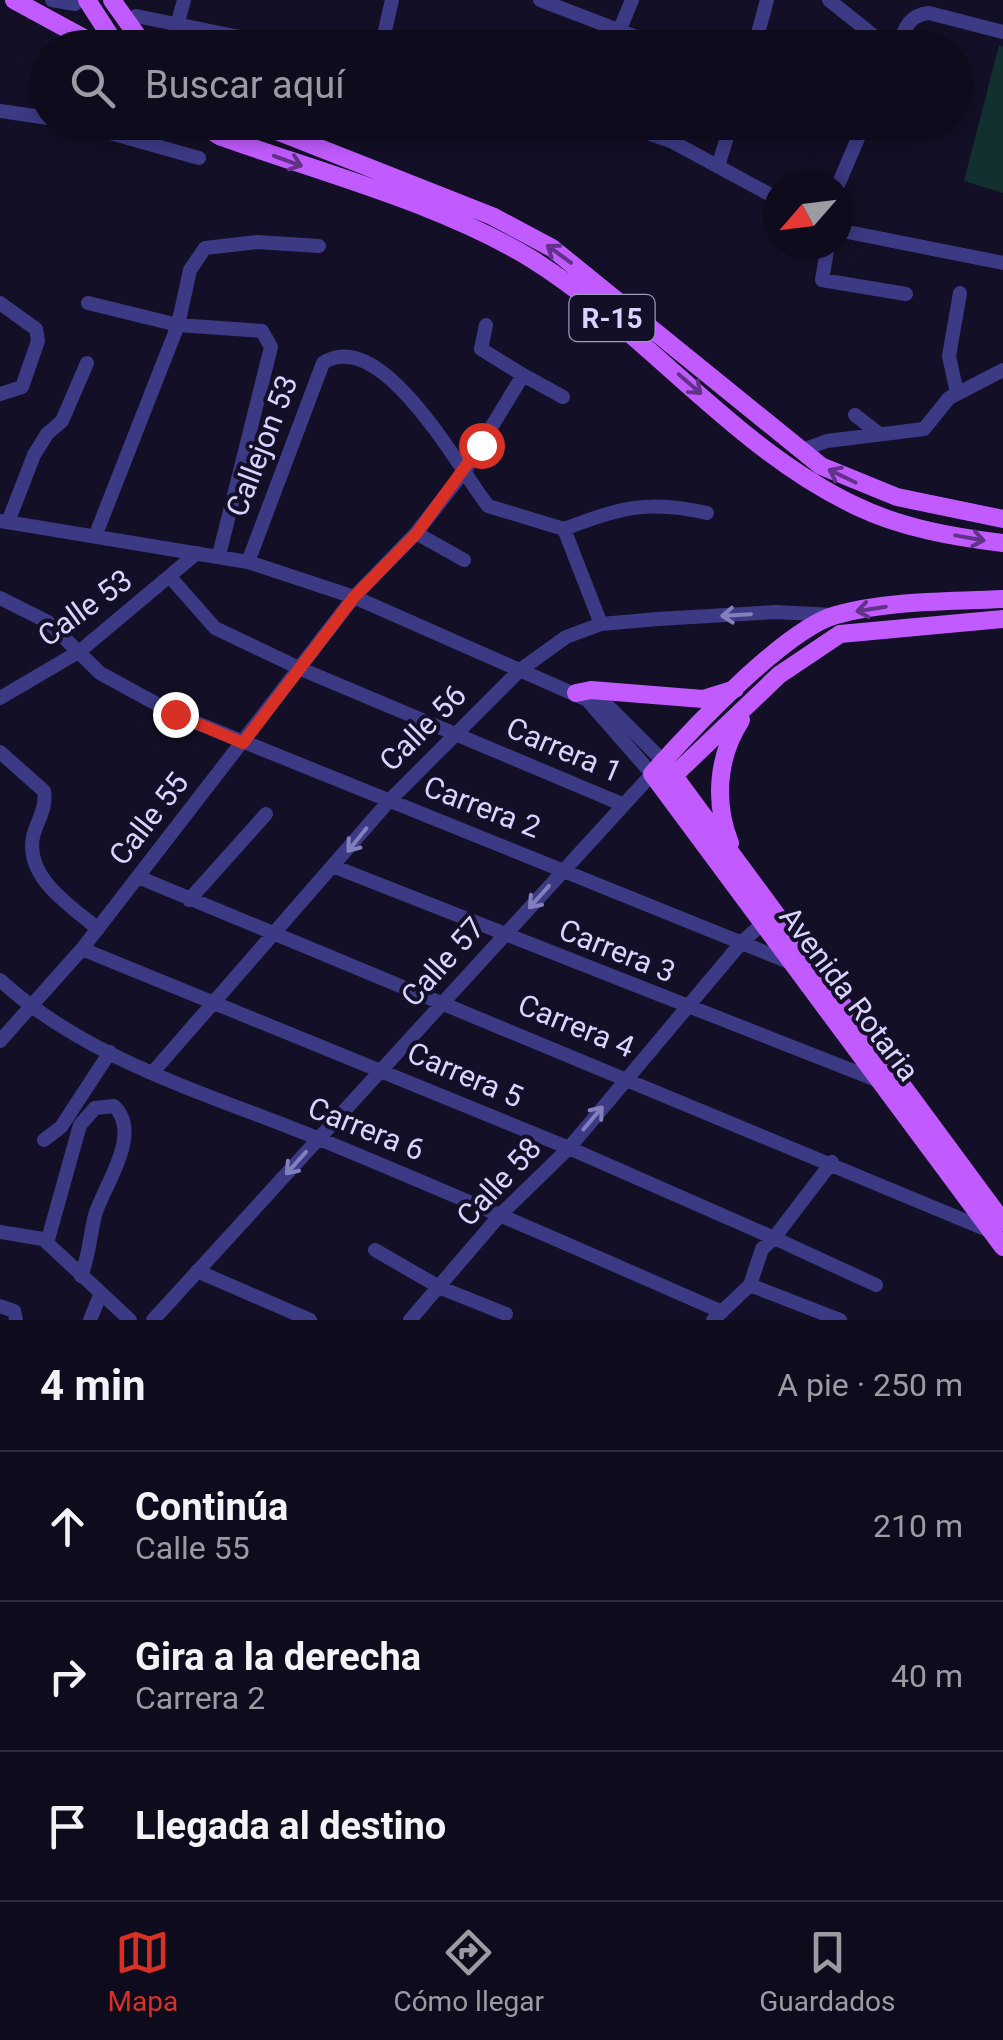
<!DOCTYPE html>
<html lang="es">
<head>
<meta charset="utf-8">
<style>
	:root { --surface:#0e0b1c; --page:#171425; --text:#f1f3f6; --muted:#9b9ba3; --line:#2e2b3b; --accent:#d93025 }
	body { margin:0; font-family:Roboto,sans-serif; background:var(--page); color:var(--text) }
	.compass { position:absolute; left:763px; top:170px; width:90px; height:90px; border-radius:50%; background:var(--surface); box-shadow:0 5px 15px #0003; rotate:242deg }
	.stop { position:absolute; width:30px; height:30px; margin:-22px; border:8px solid #d93025; border-radius:50%; background:#fff }
	.stop.end { background:#d93025; border-color:#fff; box-shadow:0 2px 10px #0008 }
	.list { margin:0; padding:0; list-style:none }
	h2 { display:flex; justify-content:space-between; align-items:center; height:130px; margin:0; padding:0 40px; font-size:42px }
	h2 small { font-size:32px; font-weight:400; color:var(--muted) }
	.list li { display:grid; grid-template-columns:65px 1fr auto; gap:30px; align-items:center; box-sizing:border-box; height:150px; padding:0 40px; border-top:2px solid var(--line) }
	.list b { display:block; font-size:38px; white-space:nowrap }
	.list p { margin:0; font-size:32px; white-space:nowrap; color:var(--muted) }
	.list em { font-size:32px; font-style:normal; color:var(--muted) }
	.icon { flex:none; width:55px; height:55px; fill:none; stroke:currentColor; stroke-width:2; stroke-linecap:round; stroke-linejoin:round }
	.map { position:relative; flex:none; width:1003px; height:1320px; overflow:hidden }
	.search { position:absolute; background:var(--surface); box-shadow:0 5px 15px #0003; left:30px; right:30px; top:30px; height:110px; display:flex; align-items:center; gap:25px; box-sizing:border-box; padding:0 35px; border-radius:55px; color:var(--muted); font-size:38px }
	.sheet { height:580px; background:var(--surface) }
	nav { display:flex; justify-content:space-around; align-items:center; box-sizing:border-box; height:140px; border-top:2px solid var(--line); background:var(--surface); font-size:28px; color:var(--muted) }
	nav a { display:grid; justify-items:center; gap:5px }
	nav .on { color:var(--accent) }
	.map>svg:first-child { display:block }
</style>
</head>
<body>
<div class="map">
<svg width="1003" height="1320" viewBox="0 0 1003 1320">
	<rect width="100%" height="100%" fill="#130f26"/>
	<path fill="#12302f" d="M999,45l4,2v146l-39,-12z"/>
	<g fill="none" stroke-linecap="round" stroke-linejoin="round">
		<path stroke="#3d3a85" stroke-width="14" d="M52,0l23,4
			M540,0l125,48
			M829,0l60,48
			M136,16l157,32
			M178,22l6,-22
			M381,48l11,-48
			M612,48l20,-48
			M754,48l13,-48
			M897,48c8,-19 11,-33 32,-35l74,19
			M0,111l48,7
			M71,122l128,36
			M616,122l57,20 105,57
			M718,166l14,-44
			M838,185l27,-63
			M838,230l165,33
			M828,245l-6,35 84,14
			M0,303l36,26 2,12 -16,46 -22,7
			M88,303l90,22 12,-55 15,-22 52,-6 62,4
			M486,325l-5,24 42,26
			M957,393l-8,-37 11,-63
			M855,415l23,18
			M802,450l25,-9 97,-12 25,-31 54,-28
			M0,521l248,41 106,35 229,101
			M8,522l26,-67 13,-21 15,-13 25,-58
			M564,529c56,-21 84,-30 143,-16
			M416,533l48,27
			M96,534l82,-209 84,6 9,16 -52,208
			M248,562l75,-199c59,-38 136,106 165,143l76,23 37,95
			M171,578l44,50 86,41 323,136
			M0,598l48,24 52,51 75,41 614,248
			M0,698l80,-47 117,-98
			M0,752l44,39c3,18 -7,29 -11,46 -8,41 38,69 65,92
			M335,867l544,214
			M138,877l852,354
			M189,900l77,-86
			M82,949l487,199 205,90 -12,11 -12,36 -37,35
			M0,980c87,80 209,114 317,158 136,56 271,115 405,174
			M0,1041l82,-92 272,-352 62,-64 50,-64 57,-94 40,22
			M153,1072l236,-271 131,-131 46,-33 35,-13 57,-5 118,-7 56,3
			M44,1140l17,-13 49,-75
			M832,1162l-58,76 102,47
			M0,1232l43,7 87,81
			M47,1243l33,-118 15,-17 19,-2c29,28 -10,79 -19,109 -5,20 -6,42 -14,61
			M375,1250l66,38 65,26
			M197,1271l113,49
			M750,1285l90,35
			M0,1306l14,5 2,9
			M90,1320l11,-27
			M153,1320l499,-546 -64,-73 19,4 56,56
			M410,1320l91,-106 68,-66 173,-206 27,-24"/>
		<path stroke="#c25bff" stroke-width="18" d="M14,0l88,48
			M87,0l31,48
			M112,0l34,48
			M199,122l20,14c100,36 220,67 311,122 116,72 202,189 326,248 46,22 97,31 147,37
			M254,122l238,94 60,32 269,218 76,31 106,22
			M1003,599c-55,3 -114,1 -167,16 -51,14 -147,117 -184,159l351,473
			M576,693l15,-3 112,9 32,-10
			M663,761l340,461
			M666,783l113,-108 61,-41 163,-15
			M730,843c-16,-40 -13,-86 11,-123"/>
	</g>
	<defs><path id="oneway-shaft" d="M-6 0H5M1.5-3L5.5 0L1.5 3" fill="none" stroke-width="1.6" stroke-linecap="round" stroke-linejoin="round" transform="scale(2.5)"/></defs>
	<g stroke="#623188">
		<use href="#oneway-shaft" transform="translate(288 161) rotate(20)"/>
		<use href="#oneway-shaft" transform="translate(559 254) rotate(-144)"/>
		<use href="#oneway-shaft" transform="translate(690 384) rotate(41)"/>
		<use href="#oneway-shaft" transform="translate(842 476) rotate(-154)"/>
		<use href="#oneway-shaft" transform="translate(970 538) rotate(10)"/>
		<use href="#oneway-shaft" transform="translate(871 609) rotate(171)"/>
	</g>
	<g stroke="#837fbc">
		<use href="#oneway-shaft" transform="translate(736 615) rotate(177)"/>
		<use href="#oneway-shaft" transform="translate(357 840) rotate(129)"/>
		<use href="#oneway-shaft" transform="translate(539 897) rotate(132)"/>
		<use href="#oneway-shaft" transform="translate(593 1118) rotate(-50)"/>
		<use href="#oneway-shaft" transform="translate(296 1163) rotate(132)"/>
	</g>
	<g fill="none" stroke-linecap="round" stroke-linejoin="round">
		<path stroke="#d93025" stroke-width="12" d="M175,714l68,29 111,-146 62,-63 65,-89"/>
	</g>
	<g text-anchor="middle" stroke-width="8" stroke-linejoin="round" paint-order="stroke">
		<rect fill="#130f26" stroke="#9e99be" stroke-width="2.5" x="569.5" y="295" width="85" height="46" rx="8"/>
		<g font-size="28" font-weight="bold" fill="#d9d4ff">
			<text x="612" y="328">R-15</text>
		</g>
		<g font-size="30" fill="#d9d4ff" stroke="#130f26">
			<text transform="translate(262 446) rotate(-69)" y="10">Callejon 53</text>
			<text transform="translate(85 608) rotate(-36)" y="10">Calle 53</text>
			<text transform="translate(423 728) rotate(-45)" y="10">Calle 56</text>
			<text transform="translate(564 750) rotate(23)" y="10">Carrera 1</text>
			<text transform="translate(482 807) rotate(21)" y="10">Carrera 2</text>
			<text transform="translate(149 819) rotate(-52)" y="10">Calle 55</text>
			<text transform="translate(617 951) rotate(22)" y="10">Carrera 3</text>
			<text transform="translate(443 962) rotate(-48)" y="10">Calle 57</text>
			<text transform="translate(849 994) rotate(53)" y="10">Avenida Rotaria</text>
			<text transform="translate(576 1026) rotate(22)" y="10">Carrera 4</text>
			<text transform="translate(465 1075) rotate(23)" y="10">Carrera 5</text>
			<text transform="translate(366 1129) rotate(22)" y="10">Carrera 6</text>
			<text transform="translate(499 1182) rotate(-47)" y="10">Calle 58</text>
		</g>
	</g>
</svg>
<svg class="compass" viewBox="-18 -18 36 36"><path d="M0-13l5 13h-10z" fill="#e53935"/><path d="M0 13l5-13h-10z" fill="#9b9ba3"/></svg>
<div class="stop" style="left:481px;top:445px"></div>
<div class="stop end" style="left:175px;top:714px"></div>
<div class="search"><svg class="icon" aria-label="search" viewBox="0 0 24 24"><circle cx="10" cy="10" r="6"/><path d="M15 15l6 6"/></svg>Buscar aquí</div>
</div>
<section class="sheet">
<h2>4 min<small>A pie · 250 m</small></h2>
<ul class="list">
<li><svg class="icon" aria-label="ahead" viewBox="0 0 24 24"><path d="M12 20V5M6 11l6-6 6 6"/></svg><div><b>Continúa</b><p>Calle 55</p></div><em>210 m</em></li>
<li><svg class="icon" aria-label="right" viewBox="0 0 24 24"><path d="M7 20v-9h11M14 6l5 5-5 5"/></svg><div><b>Gira a la derecha</b><p>Carrera 2</p></div><em>40 m</em></li>
<li><svg class="icon" aria-label="arrive" viewBox="0 0 24 24"><path d="M6 21V4h12l-3 4 3 4H6"/></svg><div><b>Llegada al destino</b></div></li>
</ul>
</section>
<nav>
<a class="on"><svg class="icon" aria-label="map" viewBox="0 0 24 24"><path d="M3 6l6-2 6 2 6-2v14l-6 2-6-2-6 2zM9 4v14M15 6v14"/></svg>Mapa</a>
<a><svg class="icon" aria-label="directions" viewBox="0 0 24 24"><path d="M12 3l9 9-9 9-9-9zM9 14v-3h6M13 9l2 2-2 2"/></svg>Cómo llegar</a>
<a><svg class="icon" aria-label="saved" viewBox="0 0 24 24"><path d="M7 4h10v16l-5-4-5 4z"/></svg>Guardados</a>
</nav>
</body>
</html>
